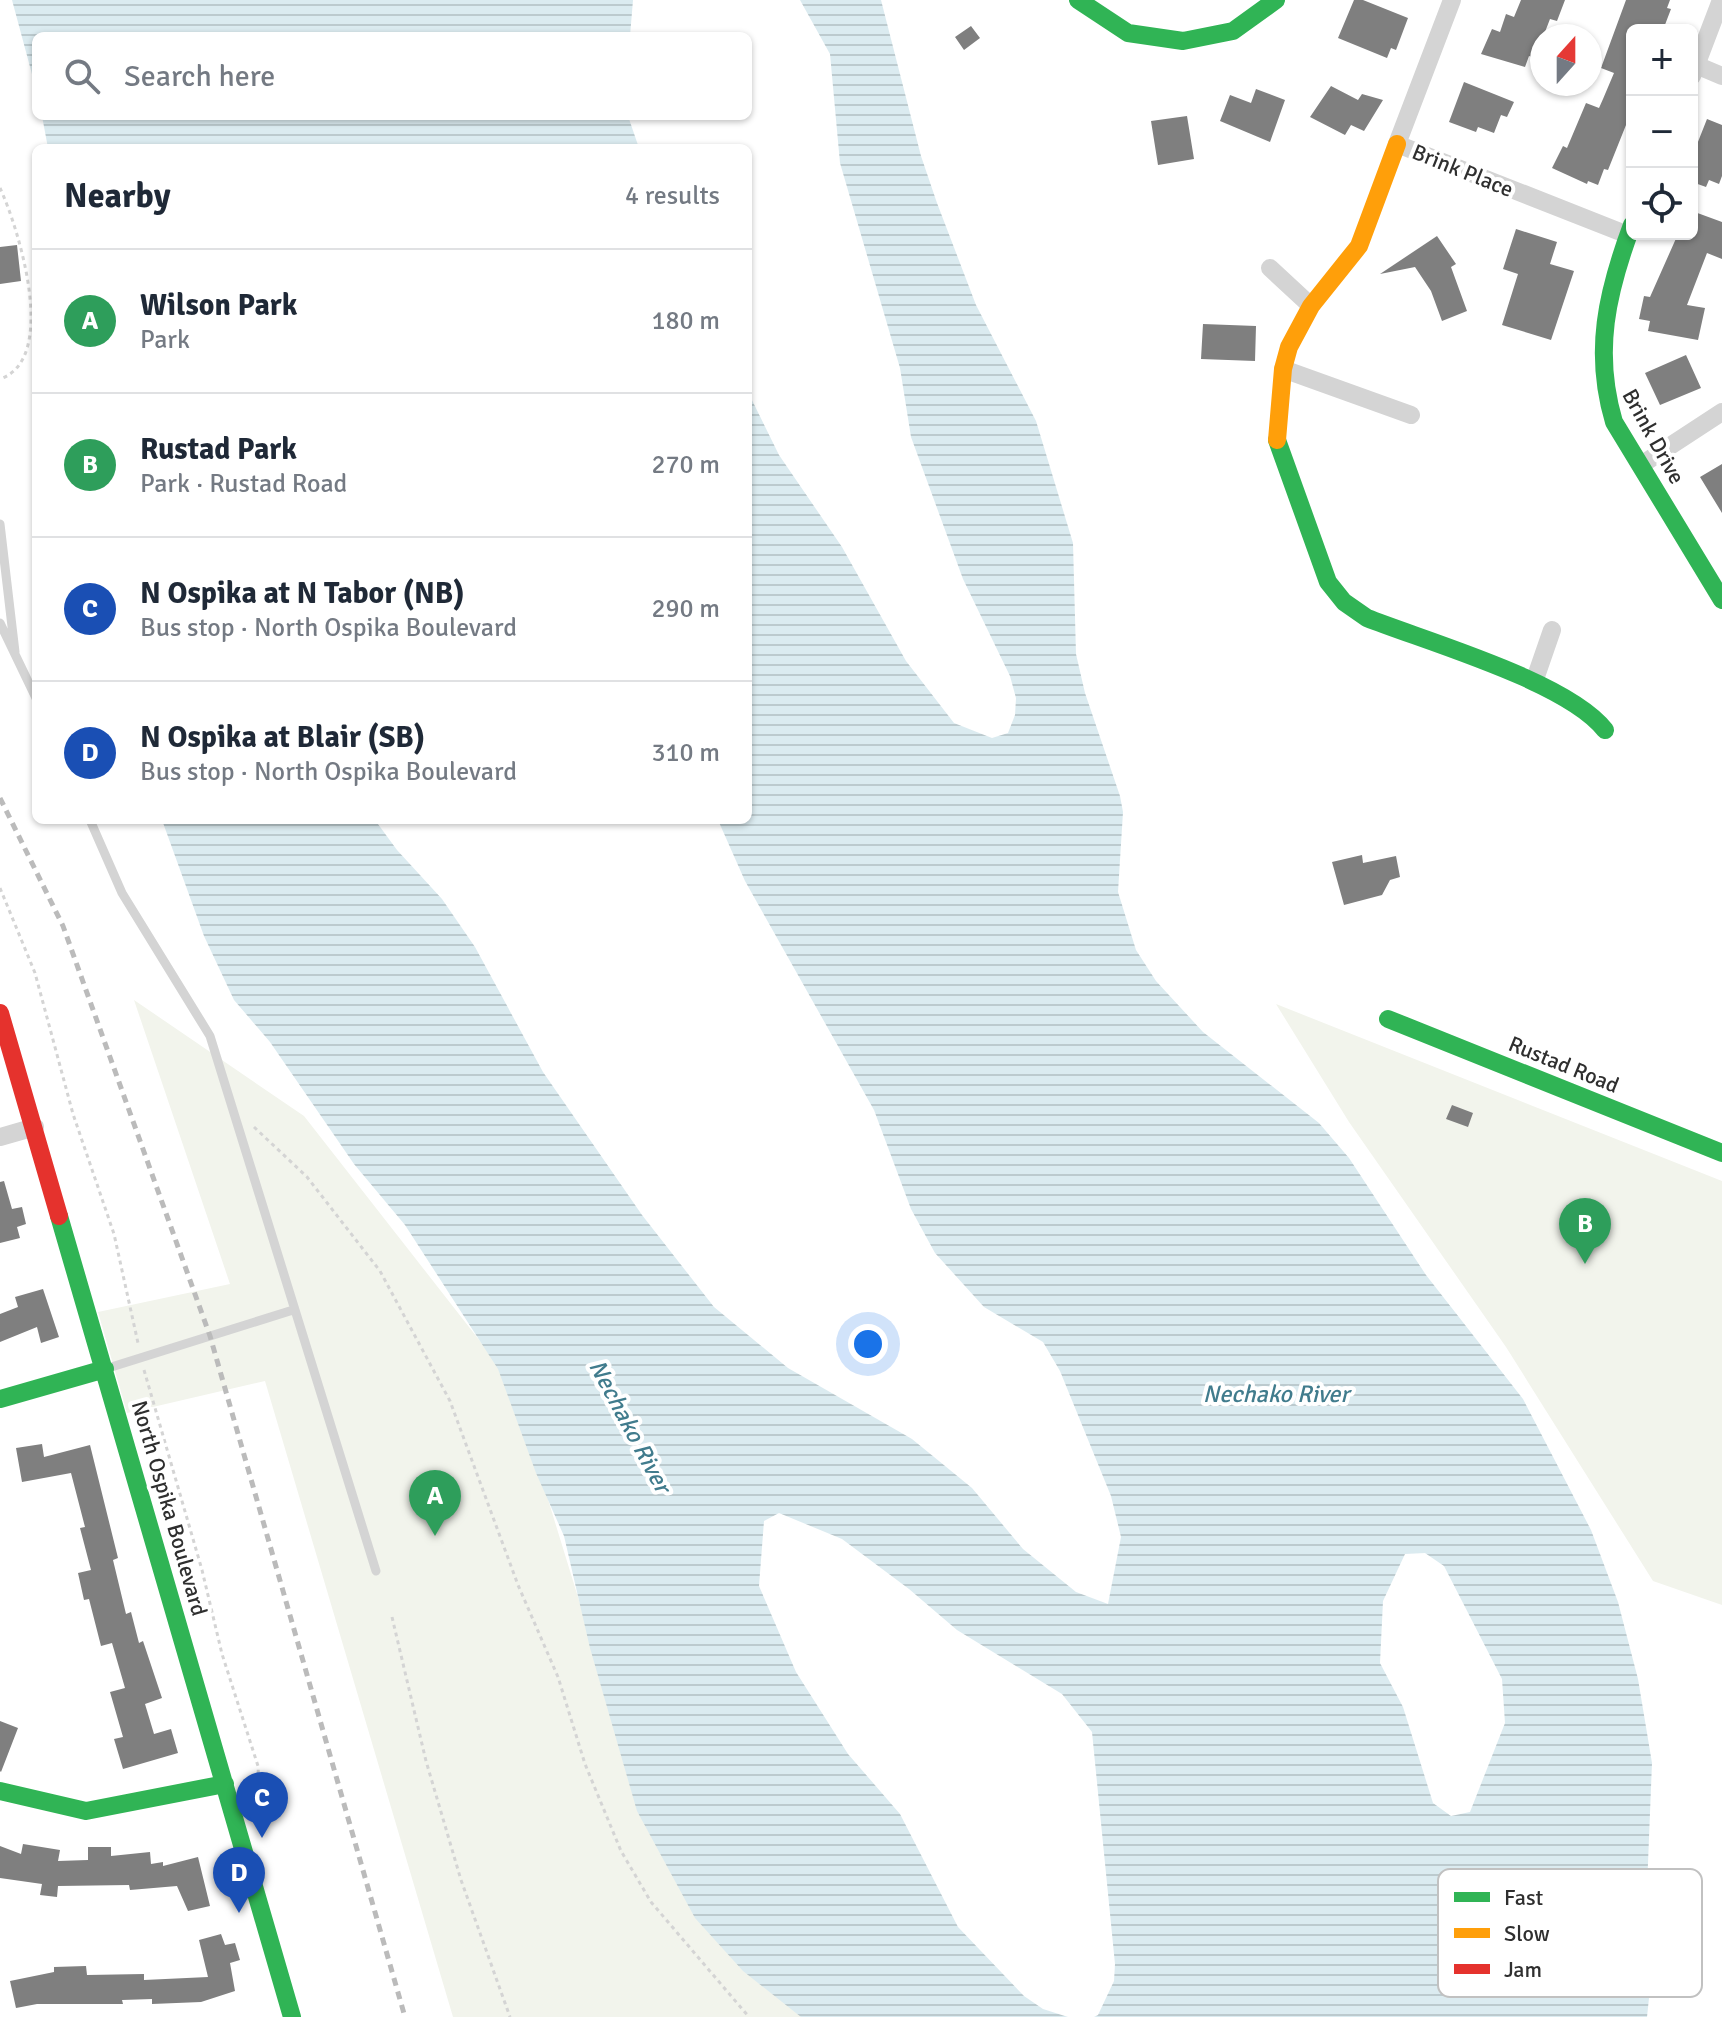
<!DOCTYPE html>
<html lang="en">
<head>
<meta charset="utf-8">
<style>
	:root { --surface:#fff; --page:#f6f6f7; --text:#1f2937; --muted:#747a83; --line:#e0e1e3; --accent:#787878 }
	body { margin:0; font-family:Signika,sans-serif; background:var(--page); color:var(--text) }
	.controls { position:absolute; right:24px; top:24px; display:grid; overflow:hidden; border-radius:12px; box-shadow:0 2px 6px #0004 }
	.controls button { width:72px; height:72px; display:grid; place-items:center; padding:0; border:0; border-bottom:2px solid var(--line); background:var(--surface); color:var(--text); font:40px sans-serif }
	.compass { position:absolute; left:1530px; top:24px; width:72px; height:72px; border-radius:50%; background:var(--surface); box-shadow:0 2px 6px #0004; rotate:21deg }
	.you { position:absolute; left:868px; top:1344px; width:28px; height:28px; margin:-20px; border:6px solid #fff; border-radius:50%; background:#1a73e8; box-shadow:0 0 0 12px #1a73e833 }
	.badge { display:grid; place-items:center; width:52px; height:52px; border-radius:50%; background:var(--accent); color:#fff; font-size:26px; font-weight:700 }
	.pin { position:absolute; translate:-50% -66px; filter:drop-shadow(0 2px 4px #0008) }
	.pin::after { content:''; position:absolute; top:42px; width:28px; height:24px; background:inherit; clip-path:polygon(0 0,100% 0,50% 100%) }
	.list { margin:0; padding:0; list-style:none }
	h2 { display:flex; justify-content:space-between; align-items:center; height:104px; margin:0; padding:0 32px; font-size:34px }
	h2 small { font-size:26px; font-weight:400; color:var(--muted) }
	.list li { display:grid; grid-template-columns:52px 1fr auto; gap:24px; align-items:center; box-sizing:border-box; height:144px; padding:0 32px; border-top:2px solid var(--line) }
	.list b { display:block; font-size:30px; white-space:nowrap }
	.list p { margin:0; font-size:26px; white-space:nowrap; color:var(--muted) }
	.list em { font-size:26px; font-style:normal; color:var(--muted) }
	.icon { flex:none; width:44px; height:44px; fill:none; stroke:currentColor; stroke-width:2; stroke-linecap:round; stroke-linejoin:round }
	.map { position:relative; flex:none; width:1722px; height:2017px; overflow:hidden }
	.search { position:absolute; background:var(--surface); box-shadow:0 2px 6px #0004; left:32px; top:32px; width:720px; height:88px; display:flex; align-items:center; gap:20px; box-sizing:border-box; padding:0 28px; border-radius:12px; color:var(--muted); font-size:30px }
	.panel { position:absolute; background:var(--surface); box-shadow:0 2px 6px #0004; left:32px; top:144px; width:720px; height:680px; border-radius:12px }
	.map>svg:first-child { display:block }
</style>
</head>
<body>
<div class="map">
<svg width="1722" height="2017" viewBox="0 0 1722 2017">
	<defs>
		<pattern id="water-rules" width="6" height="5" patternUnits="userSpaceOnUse" patternTransform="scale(2)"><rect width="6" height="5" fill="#dbebf0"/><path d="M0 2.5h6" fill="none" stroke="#bccace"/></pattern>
	</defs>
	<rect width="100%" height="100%" fill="#fff"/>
	<path fill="#f2f4ec" d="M134,1000l170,116 201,257 10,19 82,267 226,358h-370l-188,-636 -138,32 -29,-101 132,-28z
		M1276,1004l446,177v424l-69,-24 -147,-234 -157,-225z"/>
	<path fill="url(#water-rules)" fill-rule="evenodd" d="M12,0h621l-3,36h-594v53z
		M800,0h81l40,156 16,47 39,102 60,116 37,122 3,111 9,39 35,103 3,16 -5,80 18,58 20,31 47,51 116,91 30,35 77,117 97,124 68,131 27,72 20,77 14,84 -5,125 8,53 -8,76h-553l4,-2 16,-34 1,-17 -23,-232 -30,-38 -105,-64 -48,-41 -67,-50 -63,-26 -15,8 -5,65 37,86 52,82 52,60 58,113 66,69 19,13 25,8h-267l-58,-46 -48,-53 -58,-107 -47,-163 -26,-112 -28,-63 -38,-104 -93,-144 -51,-61 -84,-122 -36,-42 -30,-64 -42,-116h213l22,30 45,49 33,48 68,125 99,143 72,92 74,61 124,71 60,49 51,61 53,43 32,12 13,-67 -10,-41 -51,-125 -17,-29 -59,-35 -49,-54 -24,-44 -37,-99 -129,-229 -27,-61h30v-428l31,63 63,92 64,114 48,62 38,15 16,-5 7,-18 1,-17 -6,-22 -47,-97 -52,-142 -11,-69 -60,-205 -10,-109zM1425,1553l19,13 58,113 3,44 -35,89 -19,4 -18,-13 -30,-96 -23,-44 3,-62 22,-47z
		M42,116h586l11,32h-591z"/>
	<path fill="#7f7f7f" d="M1354,0h9l45,18 -12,32 -5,-2 -4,10 -49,-20z
		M1521,0h44l-8,21 -7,-2 -15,39 -6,-2 -4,11 -44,-13 11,-25 8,3 6,-18 8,3z
		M1626,0h44l-3,8 4,1 -8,21h-31v80l-24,60 -4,-1 -6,16 -10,-4 -1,3 -35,-16 11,-22 4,2 19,-45 13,5 4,-9 11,-26 -13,-5z
		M971,26l9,12 -16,12 -9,-13z
		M1464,82l50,20 -7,15 -6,-2 -7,18 -16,-6 -2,5 -27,-10z
		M1331,86l27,14 4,-6 21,6 -19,31 -13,-6 -6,10 -35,-18z
		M1256,89l29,11 -15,42 -50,-21 10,-26 21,8z
		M1187,116l7,43 -36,6 -7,-44z
		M1707,119l15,6v51l-3,8 -10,-4 -3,7 -14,-5v-25z
		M1692,211l30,11v37l-15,-6 -20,52 18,3 -7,32 -50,-9 2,-10 -11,-2 5,-23 6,1 28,-63h14z
		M1516,229l41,13 -7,22 24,7 -23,69 -49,-15 16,-51 -15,-5z
		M1437,236l19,28 -5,3 16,44 -25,10 -11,-30 -16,-24 -35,7z
		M17,245l4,36 -21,3v-37z
		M1203,324l53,2 -1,35 -54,-2z
		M1686,355l15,33 -41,17 -15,-32z
		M1722,464v49l-22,-36z
		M1362,855l1,8 33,-7 4,21 -10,3 -8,15 -38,10 -12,-43z
		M1452,1105l21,8 -5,14 -22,-8z
		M4,1181l8,28 10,-2 4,17 -9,3 3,11 -20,5v-61z
		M43,1289l16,48 -18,6 -4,-16 -37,15v-28l18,-7 -3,-10z
		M42,1444l2,13 46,-12 28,113 -5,2 13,54 5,-2 8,31 4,-2 19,57 -17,6 9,30 17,-5 7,24 -55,16 -9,-30 9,-2 -13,-45 15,-4 -13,-45 -11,3 -12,-47 -5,1 -6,-27 13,-3 -11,-42 5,-1 -14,-54 -49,9 -6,-34z
		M0,1721l18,7 -17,44 -1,-1z
		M23,1844l37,6 -2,11 30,-1v-13h23v9l39,-4 1,12 12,-2v4l35,-9 12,49 -22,5 -11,-25 -47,4 -1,-5 -71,1 -1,11 -17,-2 2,-11 -42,-6v-32l21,8z
		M221,1934l4,11 10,-2 5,17 -10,3 5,28 -34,11 -49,2v-5l-30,1 1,4h-86l-21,4 -6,-27 44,-9v-5l32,-1 1,9 57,-1v6l64,-3 -9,-37z"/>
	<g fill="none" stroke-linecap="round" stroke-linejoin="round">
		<path stroke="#d4d4d4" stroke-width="3" stroke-dasharray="4 4" stroke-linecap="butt" d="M0,188c19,41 59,171 0,191
			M0,888l35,85 38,141 41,120 24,109
			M254,1127l53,50 73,94 70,130 68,184 40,92 27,87 36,87 30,51 98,115
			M144,1370l58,200 20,84 36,112 3,63
			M392,1617l34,144 35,119 49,137"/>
		<path stroke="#d4d4d4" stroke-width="9" d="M0,524l15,128
			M0,623l36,75
			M90,820l32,73 88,143 166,535
			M105,1369l188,-59"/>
		<path stroke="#d4d4d4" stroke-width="18" d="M1452,0l-55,144 231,91
			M1696,65l26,11
			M1692,76l29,-76
			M1270,268l41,38
			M1283,369l128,46
			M1641,465l81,-53
			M1534,682l18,-52
			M0,1137l35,-10"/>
		<path stroke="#30b455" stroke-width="18" d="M1078,0l50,33 55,8 50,-10 43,-31
			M1632,225c-25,67 -39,127 -18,197l108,178
			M1277,440l51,142 16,20 23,16c61,24 201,64 238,112
			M1388,1019l334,134
			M59,1216l233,801
			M0,1399l105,-30
			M0,1791l86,20 139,-27"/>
		<path stroke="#ff9f0a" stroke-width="18" d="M1277,440l6,-71 6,-22 22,-41 48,-60 38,-102"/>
		<path stroke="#e5322d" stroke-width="18" d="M0,1013l59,203"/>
		<path stroke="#bbb" stroke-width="5" stroke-dasharray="8 6" stroke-linecap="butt" d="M0,798l63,128 147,410 195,681"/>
	</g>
	<g text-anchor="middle" stroke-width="8" stroke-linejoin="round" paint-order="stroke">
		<g font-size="22" fill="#2f2f2f" stroke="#fff">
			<text transform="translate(1463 170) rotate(22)" y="8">Brink Place</text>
			<text transform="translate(1654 436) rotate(61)" y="8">Brink Drive</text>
			<text transform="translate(1564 1064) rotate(22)" y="8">Rustad Road</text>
			<text transform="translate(170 1508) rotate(74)" y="8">North Ospika Boulevard</text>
		</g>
		<g font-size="24" font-style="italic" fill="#417c8d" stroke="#fff">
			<text x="1276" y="1402">Nechako River</text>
			<text transform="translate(630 1426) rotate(62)" y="8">Nechako River</text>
		</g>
	</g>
	<rect x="1438" y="1869" width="264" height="128" rx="12" fill="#fff" stroke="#c1c1c1" stroke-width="2"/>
	<rect x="1454" y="1892" width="36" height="10" fill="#30b455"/>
	<rect x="1454" y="1928" width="36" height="10" fill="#ff9f0a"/>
	<rect x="1454" y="1964" width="36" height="10" fill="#e5322d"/>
	<g font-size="22" fill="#2f2f2f">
		<text x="1504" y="1905">Fast</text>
		<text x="1504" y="1941">Slow</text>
		<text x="1504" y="1977">Jam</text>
	</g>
</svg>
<div class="controls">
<button>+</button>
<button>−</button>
<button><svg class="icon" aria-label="locate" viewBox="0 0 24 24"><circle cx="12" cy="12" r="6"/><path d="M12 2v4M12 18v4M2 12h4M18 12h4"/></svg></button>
</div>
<svg class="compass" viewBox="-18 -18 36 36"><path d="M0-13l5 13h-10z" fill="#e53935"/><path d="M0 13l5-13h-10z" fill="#747a83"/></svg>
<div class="you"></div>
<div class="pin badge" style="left:435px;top:1536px;background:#2e9e5b">A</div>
<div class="pin badge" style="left:1585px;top:1264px;background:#2e9e5b">B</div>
<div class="pin badge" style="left:262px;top:1838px;background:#1a4fb4">C</div>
<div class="pin badge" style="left:239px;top:1913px;background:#1a4fb4">D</div>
<div class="search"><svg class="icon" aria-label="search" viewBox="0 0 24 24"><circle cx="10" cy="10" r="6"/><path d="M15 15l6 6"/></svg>Search here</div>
<section class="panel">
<h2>Nearby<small>4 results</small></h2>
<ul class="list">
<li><span class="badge" style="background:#2e9e5b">A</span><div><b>Wilson Park</b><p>Park</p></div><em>180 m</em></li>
<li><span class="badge" style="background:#2e9e5b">B</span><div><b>Rustad Park</b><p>Park · Rustad Road</p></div><em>270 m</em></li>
<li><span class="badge" style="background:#1a4fb4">C</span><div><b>N Ospika at N Tabor (NB)</b><p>Bus stop · North Ospika Boulevard</p></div><em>290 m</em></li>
<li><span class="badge" style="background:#1a4fb4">D</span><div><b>N Ospika at Blair (SB)</b><p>Bus stop · North Ospika Boulevard</p></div><em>310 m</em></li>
</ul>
</section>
</div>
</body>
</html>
